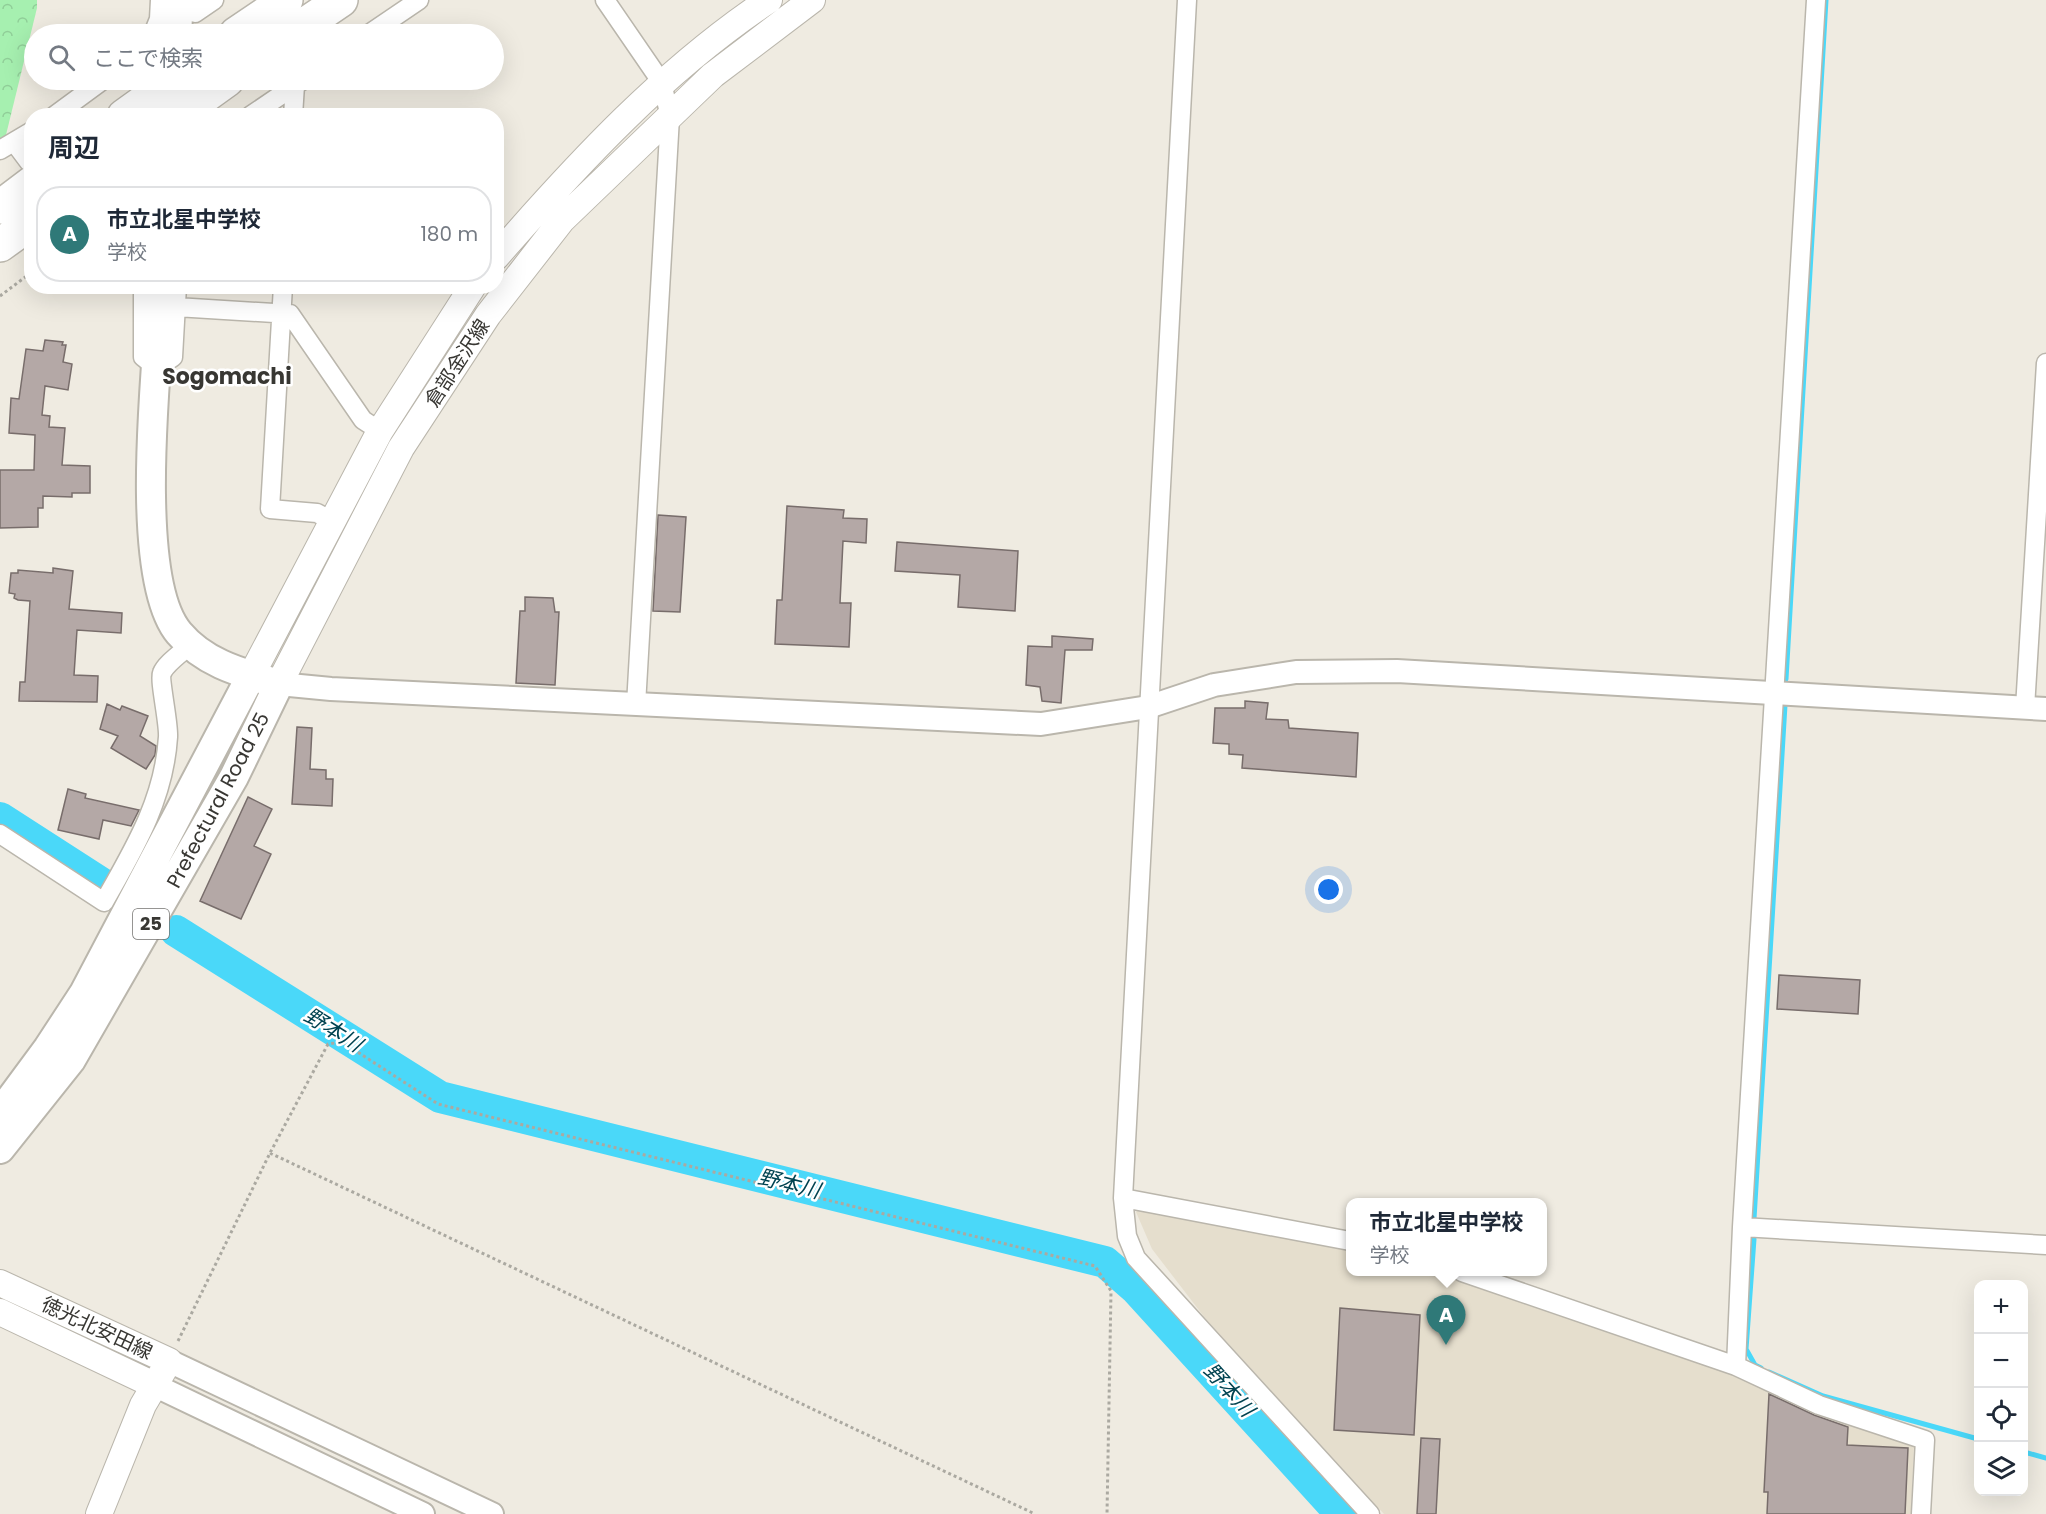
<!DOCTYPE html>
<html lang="ja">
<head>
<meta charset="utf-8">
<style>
	:root { --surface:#fff; --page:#f6f6f7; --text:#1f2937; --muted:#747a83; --line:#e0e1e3; --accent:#2f7978 }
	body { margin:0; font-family:Poppins,"Noto Sans JP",sans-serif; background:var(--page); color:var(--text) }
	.controls { position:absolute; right:18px; bottom:18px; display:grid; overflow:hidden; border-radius:12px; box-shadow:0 6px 24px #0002 }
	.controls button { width:54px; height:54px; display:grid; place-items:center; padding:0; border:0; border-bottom:2px solid var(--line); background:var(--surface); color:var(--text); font:30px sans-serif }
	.you { position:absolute; left:1329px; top:890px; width:21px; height:21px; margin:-15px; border:4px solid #fff; border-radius:50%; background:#1a73e8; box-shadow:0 0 0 9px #1a73e833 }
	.badge { display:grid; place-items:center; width:39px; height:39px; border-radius:50%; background:var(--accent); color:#fff; font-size:20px; font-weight:700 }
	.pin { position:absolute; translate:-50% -50px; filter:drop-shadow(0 2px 3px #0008) }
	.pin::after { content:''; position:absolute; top:32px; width:21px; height:18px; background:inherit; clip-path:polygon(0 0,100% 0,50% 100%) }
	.popup { position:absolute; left:1346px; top:1198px; width:201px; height:78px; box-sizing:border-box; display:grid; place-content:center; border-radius:12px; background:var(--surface); filter:drop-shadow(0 2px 4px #0005); font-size:20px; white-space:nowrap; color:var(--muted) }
	.popup b { font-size:22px; color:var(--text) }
	.popup::after { content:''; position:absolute; left:50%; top:100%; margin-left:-12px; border:12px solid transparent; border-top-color:var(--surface) }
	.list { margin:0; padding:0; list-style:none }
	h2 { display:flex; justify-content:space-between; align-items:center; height:78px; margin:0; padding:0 24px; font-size:26px }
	h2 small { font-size:20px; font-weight:400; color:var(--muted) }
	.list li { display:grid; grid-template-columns:39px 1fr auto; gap:18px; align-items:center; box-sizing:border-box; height:96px; margin:0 12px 12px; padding:0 12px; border:2px solid var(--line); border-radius:24px }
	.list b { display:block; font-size:22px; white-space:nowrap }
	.list p { margin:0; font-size:20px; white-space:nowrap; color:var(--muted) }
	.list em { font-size:20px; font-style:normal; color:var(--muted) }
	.icon { flex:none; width:33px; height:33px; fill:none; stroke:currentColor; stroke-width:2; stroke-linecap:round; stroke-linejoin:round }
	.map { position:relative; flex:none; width:2046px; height:1514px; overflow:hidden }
	.search { position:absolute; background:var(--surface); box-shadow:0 6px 24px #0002; left:24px; top:24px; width:480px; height:66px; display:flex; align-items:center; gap:15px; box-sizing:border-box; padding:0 21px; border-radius:33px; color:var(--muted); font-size:22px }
	.panel { position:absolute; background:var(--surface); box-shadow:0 6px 24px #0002; left:24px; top:108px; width:480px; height:186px; border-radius:24px }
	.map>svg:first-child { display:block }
</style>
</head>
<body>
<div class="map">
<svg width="2046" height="1514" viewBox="0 0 2046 1514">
	<defs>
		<pattern id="park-crowns" width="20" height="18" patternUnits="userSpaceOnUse" patternTransform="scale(1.5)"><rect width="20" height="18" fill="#a6f0b0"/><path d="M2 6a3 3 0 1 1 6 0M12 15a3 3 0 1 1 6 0" fill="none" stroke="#90ce98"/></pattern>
	</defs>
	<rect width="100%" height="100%" fill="#efebe1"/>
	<path fill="#e5decd" d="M1141,1208l209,40v24h76l17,5 6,-3 282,94 183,77 -3,69h-527l-179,-196 -53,-69 -16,-37z"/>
	<path fill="url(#park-crowns)" d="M0,0h37v8l-32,131 -5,4z"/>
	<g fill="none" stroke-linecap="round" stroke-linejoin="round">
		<path stroke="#4ad8f9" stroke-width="5" d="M1786,679l40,-679
			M1754,1219l31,-514
			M1754,1239l-8,110 9,16 6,3
			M1769,1372l54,24 155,43
			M2024,1452l22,6"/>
		<path stroke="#4ad8f9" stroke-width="32" d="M0,818l104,67
			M176,931l264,166 665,165 31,27 205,225"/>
	</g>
	<path fill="#b4a8a6" stroke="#786d6b" stroke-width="1.5" d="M45,340l18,2 -1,3h4l-3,17 9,2 -4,26 -23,-4 -3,29 8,1 -1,11 16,1 -3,37 28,1v27h-18v4l-29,-1v12h-5v19l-38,1v-58h34l1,-35 -26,-2 2,-35 8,1 7,-50 17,2z
		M787,506l57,4 -1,8 24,1 -1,24 -23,-2 -3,62h11l-2,44 -74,-3 2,-44h5z
		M658,515l28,2 -6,95 -27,-1z
		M897,542l121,9 -3,60 -57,-4 2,-32 -65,-4z
		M53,568l20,3 -4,38 53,4 -1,20 -44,-3 -3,45 24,1 -1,26 -78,-1 1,-19h5l5,-81 -12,-1 -4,-2 1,-4 -6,-1 2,-20h7v-3l35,3z
		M525,597l28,1 2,14h4l-4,73 -39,-2 4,-72h5z
		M1052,636l41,3 -1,11h-27l-4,53 -19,-2 -2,-14 -14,-2 2,-39 24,1z
		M1245,701l23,2 -2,16 22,1 1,8 69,5 -2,44 -114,-9 1,-13 -14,-1v-10l-16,-1 2,-35h30z
		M107,704l13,6 2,-4 26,10 -8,20 16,10 -1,9 -9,14 -35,-21 7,-12 -18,-7z
		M297,727l15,1 -2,41 16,1v9h7l-1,27 -40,-2z
		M68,789l18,5 -1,4 54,12 -8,16 -28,-6 -4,19 -41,-9z
		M248,797l24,12 -18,37 17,8 -30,65 -41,-18z
		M1779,975l81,5 -2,34 -81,-5z
		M1340,1308l80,7 -6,120 -80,-5z
		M1769,1394l45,21 34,12 -1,18 61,3 -3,66h-138l1,-22h-4z
		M1421,1438l19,1 -4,75h-19z"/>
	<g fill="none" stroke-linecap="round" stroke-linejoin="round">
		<defs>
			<path id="minor" d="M195,0v13l19,-13
				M605,0l57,83 8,34 -34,588
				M1187,0l-64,1198 4,38 9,22 234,256
				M153,34l6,-15 1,-19
				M369,34l50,-34
				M54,116l49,-36
				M250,116l53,-36
				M293,116l2,-31
				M14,142l15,20
				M0,150l32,-19
				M143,286v71l14,11 16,-11 4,-71
				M283,286l-13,223 47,4 15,8
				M176,307l114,7 73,106 17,11
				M2025,708l21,-345
				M0,834l104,68c30,-53 60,-102 64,-165 1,-14 -9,-57 -6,-64 4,-10 21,-21 29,-29
				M1123,1198l227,43
				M1742,1227l304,18
				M1462,1272l274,94 83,39 106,35 -4,74
				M1736,1366l6,-139 74,-1227"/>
			<path id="tertiary" d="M279,684l52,5 710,35 107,-17 66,-22 82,-13 101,-1 649,38
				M169,1361l323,153
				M154,1385l269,129"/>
			<path id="secondary" d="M496,257c82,-94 169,-188 273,-257
				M251,676l129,-245 93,-145
				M279,684l122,-236 87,-133 74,-95 151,-145 99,-75
				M0,1283l169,78 -26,44 -44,109
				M0,1312l154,73"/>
			<path id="primary" d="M177,34l2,-34
				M0,1113l48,-65 36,-55 167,-317
				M0,1149l71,-89 163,-283 45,-93c-37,-11 -74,-20 -100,-51 -47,-56 -22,-271 -17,-347"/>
			<path id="motorway" d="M236,34l50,-34
				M291,34l50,-34
				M124,116l50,-36
				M177,116l50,-36
				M0,207l32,-24
				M0,245l32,-23"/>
		</defs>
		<use href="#minor" stroke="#bab6ac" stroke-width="21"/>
		<use href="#tertiary" stroke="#bab6ac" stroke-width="26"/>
		<use href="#secondary" stroke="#bab6ac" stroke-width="28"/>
		<use href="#primary" stroke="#bab6ac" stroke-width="32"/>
		<use href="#motorway" stroke="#bab6ac" stroke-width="36"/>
		<path stroke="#aba9a1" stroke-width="3" stroke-dasharray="3 3" stroke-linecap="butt" d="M0,296l32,-24
			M270,1153l765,361
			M178,1341l92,-188 58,-109 14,-2 96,62 657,162 16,25 -4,223"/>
		<use href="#minor" stroke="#fff" stroke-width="18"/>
		<use href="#tertiary" stroke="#fff" stroke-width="22"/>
		<use href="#secondary" stroke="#fff" stroke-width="26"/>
		<use href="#primary" stroke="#fff" stroke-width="28"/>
		<use href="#motorway" stroke="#fff" stroke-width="33"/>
	</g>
	<g text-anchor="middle" stroke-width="5" stroke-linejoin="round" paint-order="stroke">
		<rect fill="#fff" stroke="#747370" stroke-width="1.5" x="133" y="909" width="36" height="30" rx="4.5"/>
		<g font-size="18" font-weight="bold" fill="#383733">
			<text x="151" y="930">25</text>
		</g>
		<g font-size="20" fill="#383733" stroke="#fff">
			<text transform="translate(457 363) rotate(-57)" y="7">倉部金沢線</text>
			<text transform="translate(218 800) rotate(-62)" y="7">Prefectural Road 25</text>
			<text transform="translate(97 1328) rotate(25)" y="7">徳光北安田線</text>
		</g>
		<g font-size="21" font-style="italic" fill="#014351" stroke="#fff">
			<text transform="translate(333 1030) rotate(32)" y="7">野本川</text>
			<text transform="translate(789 1184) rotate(14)" y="7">野本川</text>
			<text transform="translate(1229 1390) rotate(48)" y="7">野本川</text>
		</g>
		<g font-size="22" font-weight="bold" fill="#383733" stroke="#fff">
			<text x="227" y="384">Sogomachi</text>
		</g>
	</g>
</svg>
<div class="controls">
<button>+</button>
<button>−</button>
<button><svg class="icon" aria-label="locate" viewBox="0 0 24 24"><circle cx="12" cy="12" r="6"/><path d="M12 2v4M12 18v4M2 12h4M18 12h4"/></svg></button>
<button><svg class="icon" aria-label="layers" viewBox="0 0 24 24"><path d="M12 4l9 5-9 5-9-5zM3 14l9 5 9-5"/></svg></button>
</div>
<div class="you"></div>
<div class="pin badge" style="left:1446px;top:1345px">A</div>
<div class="popup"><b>市立北星中学校</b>学校</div>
<div class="search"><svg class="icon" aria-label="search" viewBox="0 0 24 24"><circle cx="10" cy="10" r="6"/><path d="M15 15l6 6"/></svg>ここで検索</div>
<section class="panel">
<h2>周辺<small></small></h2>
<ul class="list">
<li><span class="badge">A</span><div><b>市立北星中学校</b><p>学校</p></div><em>180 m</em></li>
</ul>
</section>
</div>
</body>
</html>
